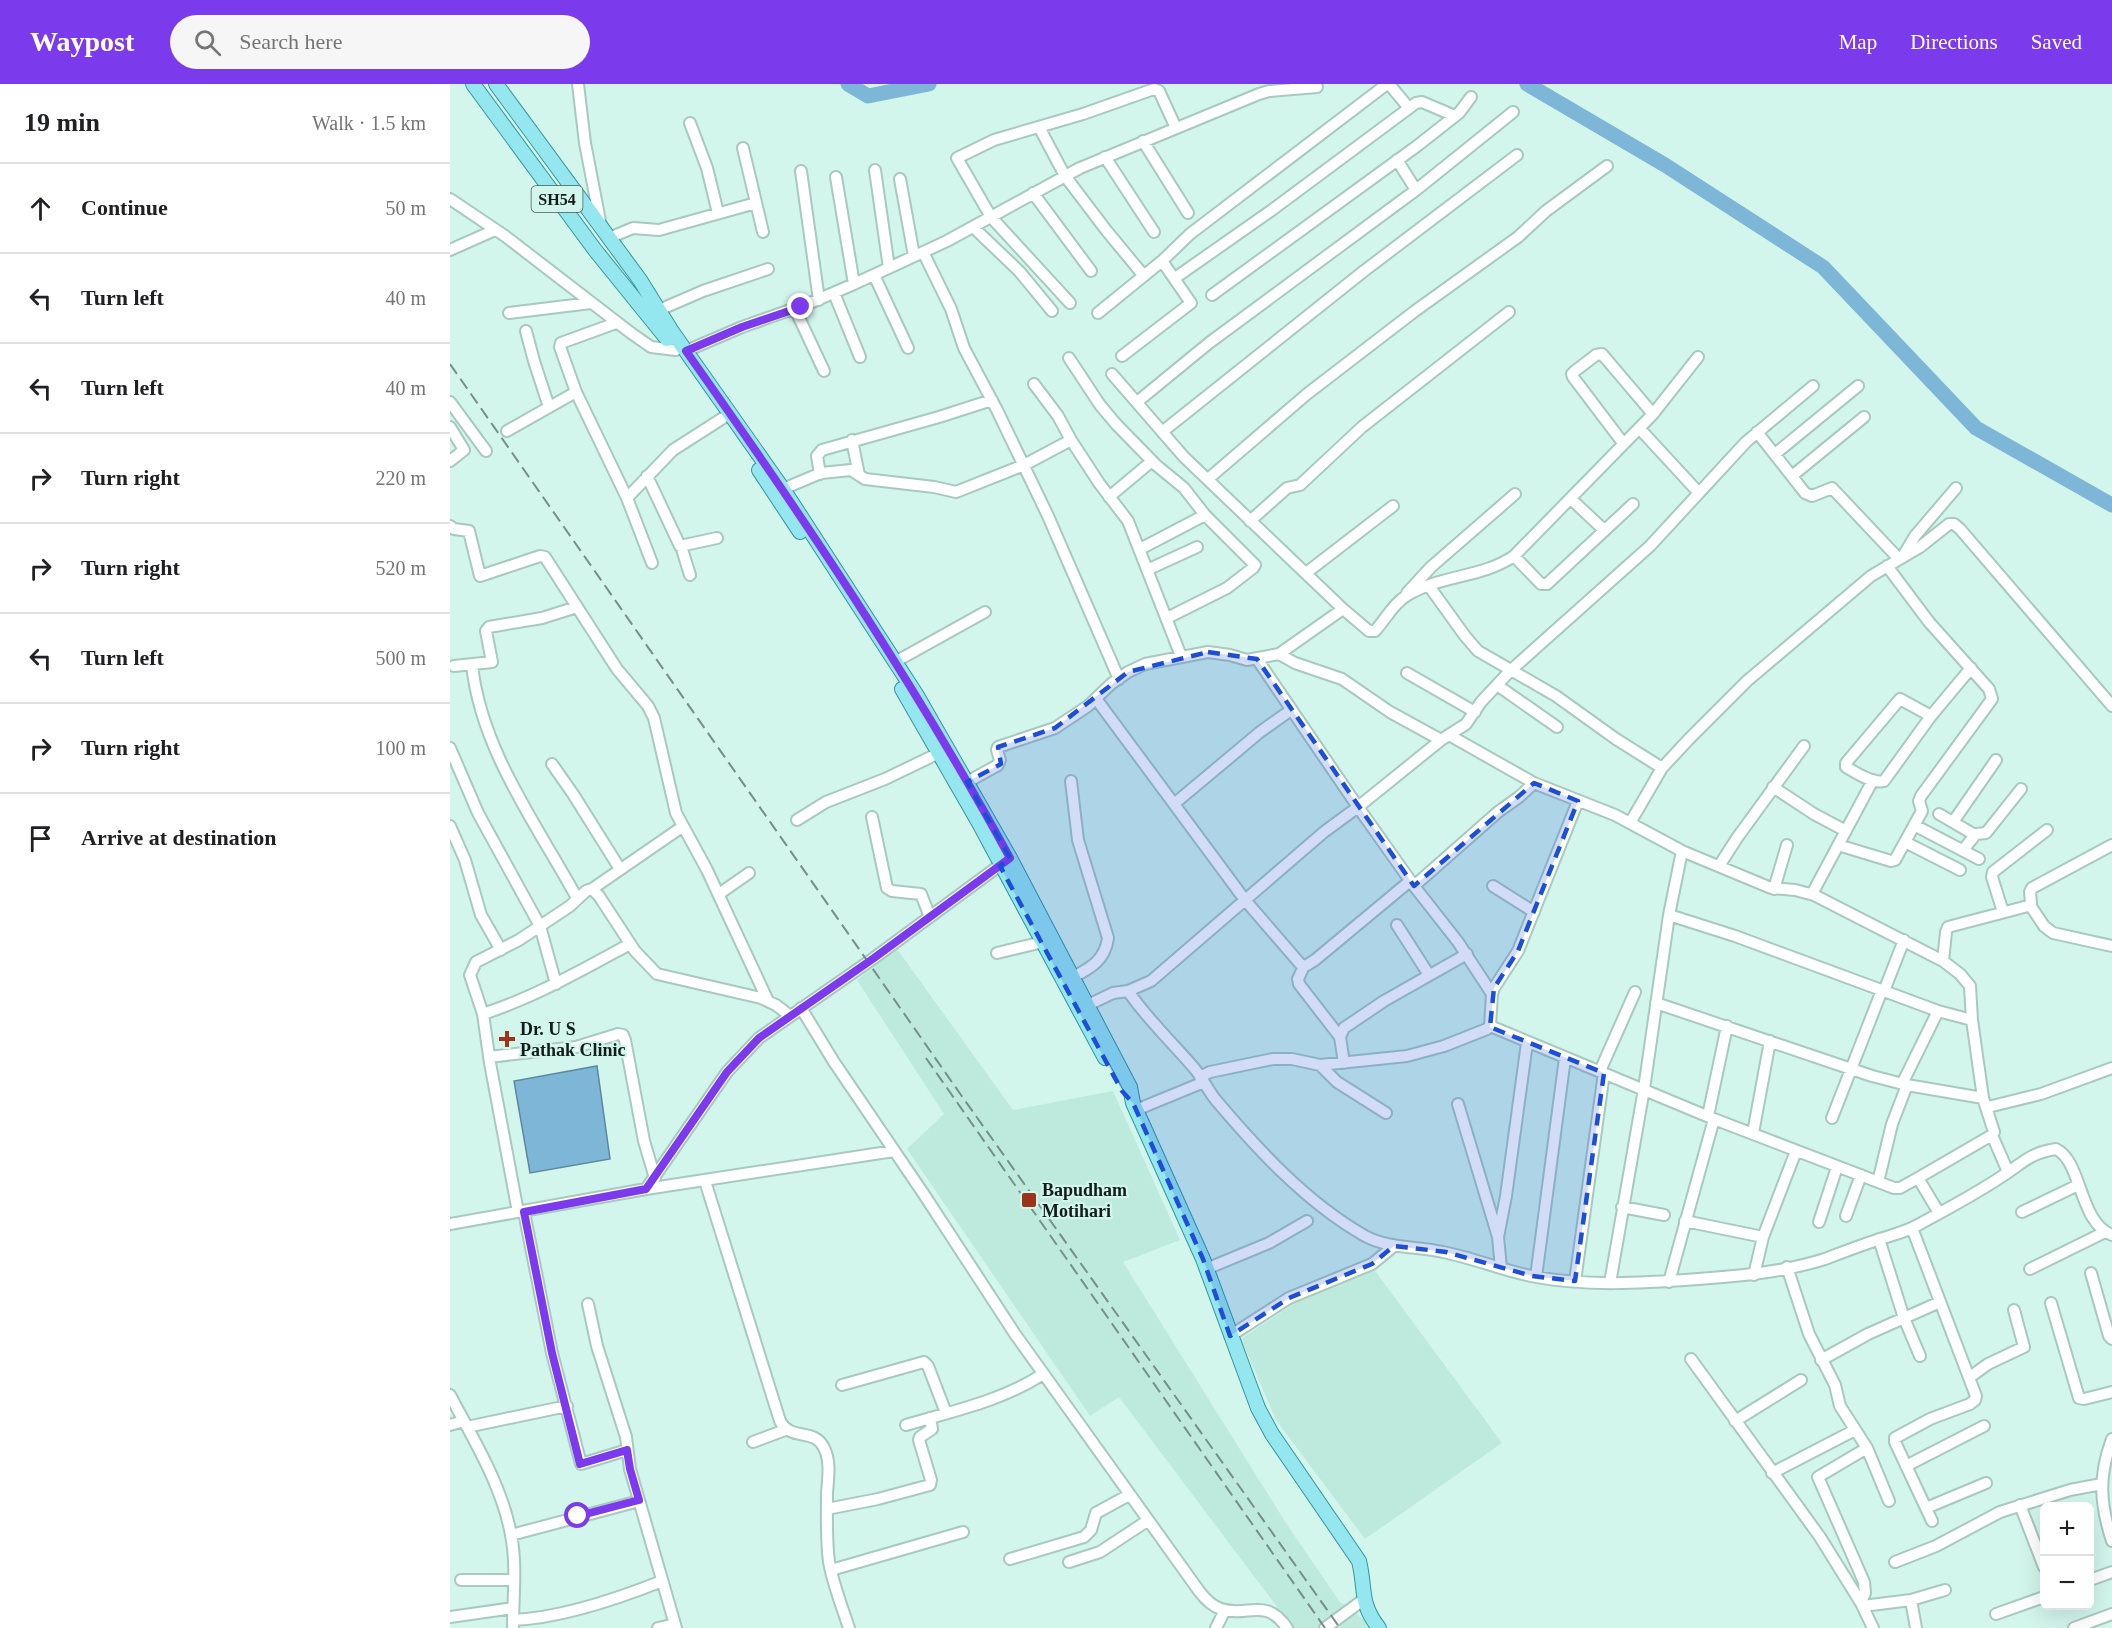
<!DOCTYPE html>
<html lang="en">
<head>
<meta charset="utf-8">
<style>
	:root { --surface:#fff; --page:#f6f6f6; --text:#202124; --muted:#757577; --line:#e0e0e0; --accent:#7c3aed }
	body { margin:0; font-family:"Times New Roman",serif; background:var(--page); color:var(--text) }
	.controls { position:absolute; right:18px; bottom:18px; display:grid; overflow:hidden; border-radius:9px; box-shadow:0 6px 24px #0002 }
	.controls button { width:54px; height:54px; display:grid; place-items:center; padding:0; border:0; border-bottom:2px solid var(--line); background:var(--surface); color:var(--text); font:30px sans-serif }
	.stop { position:absolute; width:18px; height:18px; margin:-14px; border:4px solid #7c3aed; border-radius:50%; background:#fff }
	.stop.end { background:#7c3aed; border-color:#fff; box-shadow:0 2px 6px #0008 }
	.list { margin:0; padding:0; list-style:none }
	h2 { display:flex; justify-content:space-between; align-items:center; height:78px; margin:0; padding:0 24px; font-size:26px }
	h2 small { font-size:20px; font-weight:400; color:var(--muted) }
	.list li { display:grid; grid-template-columns:39px 1fr auto; gap:18px; align-items:center; box-sizing:border-box; height:90px; padding:0 24px; border-top:2px solid var(--line) }
	.list b { display:block; font-size:22px; white-space:nowrap }
	.list em { font-size:20px; font-style:normal; color:var(--muted) }
	.icon { flex:none; width:33px; height:33px; fill:none; stroke:currentColor; stroke-width:2; stroke-linecap:round; stroke-linejoin:round }
	.map { position:relative; flex:none; width:1662px; height:1544px; overflow:hidden }
	header { display:flex; align-items:center; gap:36px; box-sizing:border-box; height:84px; padding:0 30px; background:var(--accent); color:#fff }
	header strong { font-size:28px }
	nav { display:flex; gap:33px; margin-inline-start:auto; font-size:21px }
	.search { width:420px; height:54px; background:var(--page); display:flex; align-items:center; gap:15px; box-sizing:border-box; padding:0 21px; border-radius:33px; color:var(--muted); font-size:22px }
	main { display:flex }
	aside { flex:1; background:var(--surface) }
	.map>svg:first-child { display:block }
</style>
</head>
<body>
<header>
<strong>Waypost</strong>
<div class="search"><svg class="icon" aria-label="search" viewBox="0 0 24 24"><circle cx="10" cy="10" r="6"/><path d="M15 15l6 6"/></svg>Search here</div>
<nav><a>Map</a><a>Directions</a><a>Saved</a></nav>
</header>
<main>
<aside>
<h2>19 min<small>Walk · 1.5 km</small></h2>
<ul class="list">
<li><svg class="icon" aria-label="ahead" viewBox="0 0 24 24"><path d="M12 20V5M6 11l6-6 6 6"/></svg><div><b>Continue</b></div><em>50 m</em></li>
<li><svg class="icon" aria-label="left" viewBox="0 0 24 24"><path d="M17 20v-9H6M10 6l-5 5 5 5"/></svg><div><b>Turn left</b></div><em>40 m</em></li>
<li><svg class="icon" aria-label="left" viewBox="0 0 24 24"><path d="M17 20v-9H6M10 6l-5 5 5 5"/></svg><div><b>Turn left</b></div><em>40 m</em></li>
<li><svg class="icon" aria-label="right" viewBox="0 0 24 24"><path d="M7 20v-9h11M14 6l5 5-5 5"/></svg><div><b>Turn right</b></div><em>220 m</em></li>
<li><svg class="icon" aria-label="right" viewBox="0 0 24 24"><path d="M7 20v-9h11M14 6l5 5-5 5"/></svg><div><b>Turn right</b></div><em>520 m</em></li>
<li><svg class="icon" aria-label="left" viewBox="0 0 24 24"><path d="M17 20v-9H6M10 6l-5 5 5 5"/></svg><div><b>Turn left</b></div><em>500 m</em></li>
<li><svg class="icon" aria-label="right" viewBox="0 0 24 24"><path d="M7 20v-9h11M14 6l5 5-5 5"/></svg><div><b>Turn right</b></div><em>100 m</em></li>
<li><svg class="icon" aria-label="arrive" viewBox="0 0 24 24"><path d="M6 21V4h12l-3 4 3 4H6"/></svg><div><b>Arrive at destination</b></div></li>
</ul>
</aside>
<div class="map">
<svg width="1662" height="1544" viewBox="0 0 1662 1544">
	<rect width="100%" height="100%" fill="#d2f5ec"/>
	<path fill="#beeade" d="M447,865l116,161 100,-19 67,149 -57,22 161,258 55,81 24,18 7,9h-77l-174,-231 -29,19 -183,-267 37,-35 -87,-134z
		M923,1184l129,175 -137,96 -89,-119 -35,-81 60,-40z"/>
	<path fill="#7db6d7" stroke="#5c889e" stroke-width="1.5" d="M147,982l13,93 -80,14 -16,-92z"/>
	<g fill="none" stroke-linecap="round" stroke-linejoin="round">
		<path stroke="#7db6d7" stroke-width="15" d="M398,0l20,12 61,-12
			M1077,0l138,81 158,102 153,161 136,77"/>
		<defs>
			<path id="minor" d="M128,0l7,59 16,83
				M939,0l20,24
				M240,39l17,45 11,45
				M589,43l26,49 41,54 38,46
				M693,57l45,72
				M293,64l20,84
				M655,73l49,75
				M947,76l19,30
				M425,86l14,98
				M351,87l18,129
				M386,93l18,107
				M450,95l14,77
				M583,109l58,78
				M0,115l55,37 126,97 20,14 25,3
				M523,143l46,44 33,40
				M159,154l24,-10 26,2 97,-27
				M0,166l45,-20
				M473,168l28,57 13,39 33,62 51,106 71,163
				M424,191l34,73
				M725,194l97,-68 144,-107 6,-1 33,14
				M384,209l26,64
				M762,211l205,-149 42,-33 12,-16
				M620,219l-79,-86 -34,-59 37,-18 89,-26 71,-25 5,2 17,37
				M345,225l29,62
				M209,226l44,-19 65,-22
				M59,229l82,-10
				M648,229l64,-52 28,-27 197,-150
				M166,239l-55,20 -1,4 16,45 51,106 25,65
				M76,247l8,30 15,46
				M236,267l56,-24 68,-24 44,-19 93,-43 133,-73 179,-74 10,-3 48,-4
				M672,272l69,-53 -29,-42
				M619,274l31,47 16,19 40,41 28,23 21,27 50,50 -2,3 -26,20 -60,30
				M662,290l72,83 159,152 26,22h6c10,-11 18,-27 31,-35 33,-21 76,-18 108,-40l139,-142 45,-57
				M584,300l24,32 13,24 28,43 29,38 53,135
				M0,318l36,49
				M687,318l72,-59 207,-153 97,-78
				M0,343l14,23 -14,11
				M1189,344l60,65
				M57,347l69,-39
				M712,348l202,-161 153,-116
				M1307,348l48,61 7,3 20,-8 67,71
				M402,356l7,35
				M1173,359l-50,-66 -1,-3 3,-3 21,-16 6,-1 51,60
				M1325,370l83,-68
				M370,390l-3,-18 5,-6 117,-33 53,-17
				M197,392l33,70 37,-8
				M1342,392l72,-59
				M758,395l99,-85 108,-83 103,-74 28,-26 61,-45
				M333,405l38,-16 30,-3 14,9 69,8 22,5 68,-27 47,-25
				M659,413l43,-36
				M177,414l46,-48 50,-32
				M1121,415l33,31
				M800,437l37,-33 13,-3 62,-58 147,-115
				M0,442l4,3 15,2 11,45 60,-20 5,1 72,112 31,37 6,12 22,95 31,57 61,131
				M231,462l9,29
				M690,465l65,-34
				M1064,472l27,28h6l86,-80
				M1453,472l12,-20 41,-48
				M699,485l48,-22
				M856,489l87,-67
				M979,502l36,50 13,15 78,45 60,43 46,29
				M957,509l24,-26 84,-73
				M829,570l16,9 47,16 48,33 51,28
				M807,575l101,148 83,-67 25,-16 15,-22 29,-31 140,-125 96,-104 67,-56
				M445,578l90,-50
				M22,581c9,85 65,160 105,233
				M4,582l38,-4 -6,-31 3,-4 53,-9 35,-11
				M957,589l68,39
				M1047,601l60,42
				M647,616l148,200 57,66 5,-1 8,-5 95,-79
				M1481,632l-31,-17 -54,64v4c10,6 27,17 38,14l47,-65 40,-48
				M999,651l85,48 81,32 67,36 89,37 24,2 19,5 129,66 17,13 10,12 2,34 11,78 11,34 -2,3 -74,43
				M0,664l28,65 62,113 16,58
				M102,680l21,30 47,75
				M621,697l7,59 30,98c-3,22 -17,30 -35,39
				M517,698l31,-17 2,-5 -3,-10 1,-3 57,-19 33,-22 23,-22 17,-12 17,-8 63,-12 22,3 17,5 32,-6 64,-45
				M1323,703l41,27 32,17
				M724,720l86,-72 31,-22
				M1489,730l36,21
				M422,733l15,71 5,3 29,3 9,23
				M347,736l29,-18 59,-23 54,-26
				M1503,738l43,-62
				M1180,739l32,-55 27,-29 58,-58 124,-105 49,-29 29,-23h5l6,5 152,177
				M1464,741l65,34
				M0,742l15,34 16,55 20,35
				M1455,758l55,28
				M1388,761l53,16 4,-1 27,-49 -3,-10 2,-5 71,-97 -3,-10 -60,-67 -42,-56
				M1513,766l13,-16 10,-1 35,-44
				M1269,782l18,-28 67,-92
				M964,802l84,-74 21,-15 15,-14
				M1043,802l41,26
				M142,805l90,-62
				M1324,805l13,-44
				M269,810l30,-21
				M1362,810l61,-114
				M1580,821l14,21 9,7 59,13
				M1553,828l-11,-35 1,-5 54,-42
				M1219,831l66,21 203,75 34,9
				M947,841l32,50
				M547,869l46,-11
				M1493,877l3,-29 2,-5 80,-21 3,-3 -1,-11 2,-4 80,-43
				M854,882l-6,13 1,5 41,53
				M678,907l23,-10 173,-149 34,-25 56,79 44,56 34,52
				M1434,907l20,-51
				M1206,919l216,73 35,9 76,13
				M638,921l25,-12 15,-2c19,28 44,51 66,77 8,9 13,21 21,31 43,51 92,104 150,137 24,13 52,10 78,16 30,6 59,18 88,24 54,11 112,7 167,3 42,-3 86,-7 127,-20 18,-7 37,-14 55,-20 12,-4 25,-7 36,-13 29,-16 60,-32 88,-51 20,-13 26,-22 52,-26 26,12 23,74 56,86
				M351,924l33,54 89,131 92,141 184,257c6,8 13,15 22,18 27,9 44,-13 66,19
				M33,930c52,-17 99,-44 147,-70
				M1040,942l224,93 180,69h6l18,-10 21,35
				M39,973l87,-10 42,-13 5,1 2,5 19,101 11,37
				M894,979l-4,-26 4,-9 40,-27 83,-47
				M870,981l17,17 49,31
				M1150,987l35,-79
				M750,993l10,-5 63,-13h19l28,6 87,-9 37,-10 43,-17 3,-3 2,-32 2,-6 24,-37 60,-150
				M1452,1000l36,-73
				M1008,1020l40,133 3,31
				M1538,1023l53,-13 71,-26
				M686,1026l68,-28
				M1258,1032l19,-90
				M1382,1034l50,-128
				M1303,1049l17,-92
				M1542,1051l16,37
				M255,1097l75,240c11,21 34,6 44,27 7,13 4,31 3,45 0,23 -1,46 2,69 4,22 13,45 20,66
				M1428,1098l14,-58 15,-39
				M196,1105l248,-38
				M1172,1123l42,8
				M68,1128l-28,-149 -7,-49 -13,-39 6,-13 43,-22 51,-34 16,-15 6,-2 7,7 36,55 22,23 104,24 15,7 13,10
				M74,1128l28,141 29,111 46,-14
				M1572,1128l56,-27
				M1396,1132l15,-41
				M1235,1137l78,16
				M1369,1138l18,-55
				M0,1140l196,-35 81,-117 32,-34 115,-80 133,-98
				M1462,1144l64,168 -1,4 -5,4 -40,15 -35,19v4l37,79
				M1048,1153l8,-41 21,-153
				M1429,1155l25,79 16,38
				M1337,1183l22,67 26,51 5,21 27,42 22,53
				M756,1185l63,-26 38,-22
				M1580,1185l75,-37
				M1641,1189l18,63 3,3
				M1304,1191l9,-38 33,-86
				M1086,1193l29,-219
				M1125,1197l29,-208
				M1219,1198l45,-163
				M1160,1199l34,-194 25,-174 13,-64
				M1601,1219l28,95 5,1 28,-7
				M138,1220l9,42 29,91 4,32 46,159
				M780,1252l59,-38 83,-34 22,-18
				M1241,1275l129,178 41,66 12,25
				M1371,1276l47,-26 72,-32
				M1520,1293l18,-13 36,-17 -10,-37
				M392,1301l82,-23 4,4 18,47
				M0,1311c23,44 52,90 61,140 6,30 2,62 2,93
				M1285,1337l66,-41
				M0,1341l14,-4
				M456,1341c47,-14 96,-24 137,-51
				M17,1343l100,-21
				M1662,1355c-14,38 -12,65 0,102
				M303,1358l32,-12
				M1456,1382l78,-40
				M1322,1389l83,-43
				M1570,1421l24,62
				M1476,1424l60,-25
				M377,1425l51,-10 52,-14 1,-5 -12,-40 1,-3 12,-8 -2,-11
				M61,1451l128,-34
				M560,1475l74,-22 7,-7 5,-17 33,-18
				M619,1478l31,-10 47,-31
				M1445,1478l41,-16 64,-34 70,-22 32,-6
				M381,1486l132,-38
				M11,1496h52
				M1640,1496l22,-8
				M1461,1516l5,28
				M1411,1519l4,-10 -1,-11 -46,-105 49,-29
				M1413,1522l48,-6 34,-10
				M1546,1530l48,-17
				M0,1533l63,-9
				M63,1536c49,-2 104,-21 149,-39
				M208,1544l17,-4
				M766,1544l9,-18
				M875,1544l38,-28
				M1624,1544l38,-14"/>
			<path id="major" d="M23,0l122,166 72,89
				M46,0l144,196 31,50 112,159 133,205 94,164 120,229 3,16 70,156 55,149 14,26 87,127c7,28 0,42 20,67
				M309,386l41,62
				M452,605l77,134 126,235"/>
		</defs>
		<use href="#minor" stroke="#a7c9c0" stroke-width="14"/>
		<use href="#major" stroke="#37959d" stroke-width="16"/>
		<use href="#minor" stroke="#fff" stroke-width="10"/>
		<use href="#major" stroke="#94e6ef" stroke-width="14"/>
		<path stroke="#768f89" stroke-width="2" stroke-dasharray="12 6" stroke-linecap="butt" d="M0,280l511,731 379,533
			M476,974l399,570"/>
	</g>
	<g fill="none" stroke-linecap="round" stroke-linejoin="round">
		<path stroke="#7c3aed" stroke-width="8" d="M128,1432l61,-16 -9,-31 -3,-19 -47,14 -28,-111 -28,-141 122,-23 81,-117 32,-34 115,-80 136,-100c-96,-176 -208,-343 -324,-507l56,-24 59,-20"/>
	</g>
	<path fill="#1d4ed8" fill-opacity="0.2" stroke="#1d4ed8" stroke-width="4.5" stroke-dasharray="12 8" stroke-linejoin="round" d="M758,568l49,7 157,227 120,-103 44,18 -60,150 -24,37 -4,39 114,46 -29,208 -43,-5 -86,-24 -52,-6 -22,18 -83,34 -59,38 -27,-77 -70,-156 -11,-12 -122,-225 10,-8 -43,-76 34,-18 -3,-17 57,-19 73,-56z"/>
	<g fill="#9c331c" stroke="#d2f5ec" stroke-width="2">
		<path d="M54 946h6v6h6v6h-6v6h-6v-6h-6v-6h6z"/>
		<rect x="571" y="1108" width="16" height="16" rx="3"/>
	</g>
	<g text-anchor="middle" stroke-width="4.5" stroke-linejoin="round" paint-order="stroke">
		<rect fill="#d2f5ec" stroke="#4a5e59" stroke-width="1.5" x="81.5" y="102" width="51" height="26" rx="4.5"/>
		<g font-size="16" font-weight="bold" fill="#101d1a">
			<text x="107" y="121">SH54</text>
		</g>
		<g font-size="18" font-weight="bold" fill="#101d1a" stroke="#d2f5ec" text-anchor="start">
			<text x="70" y="951">Dr. U S<tspan x="70" dy="21">Pathak Clinic</tspan></text>
			<text x="592" y="1112">Bapudham<tspan x="592" dy="21">Motihari</tspan></text>
		</g>
	</g>
</svg>
<div class="controls">
<button>+</button>
<button>−</button>
</div>
<div class="stop" style="left:128px;top:1432px"></div>
<div class="stop end" style="left:351px;top:223px"></div>
</div>
</main>
</body>
</html>
